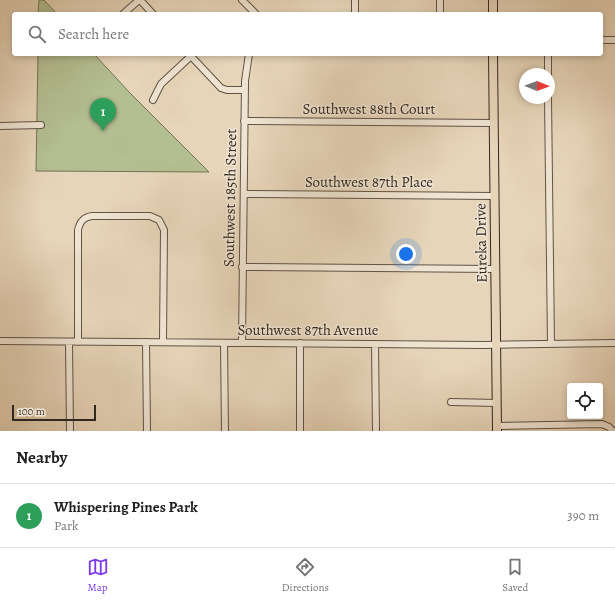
<!DOCTYPE html>
<html lang="en">
<head>
<meta charset="utf-8">
<style>
	:root { --surface:#fff; --page:#f2f2f2; --text:#202124; --muted:#757577; --line:#e0e0e0; --accent:#7c3aed }
	body { margin:0; font-family:Alegreya,serif; background:var(--page); color:var(--text) }
	.controls { position:absolute; right:12px; bottom:12px; display:grid; overflow:hidden; border-radius:4px; box-shadow:0 2px 6px #0003 }
	.controls button { width:36px; height:36px; display:grid; place-items:center; padding:0; border:0; border-bottom:1px solid var(--line); background:var(--surface); color:var(--text); font:20px sans-serif }
	.compass { position:absolute; left:519px; top:68px; width:36px; height:36px; border-radius:50%; background:var(--surface); box-shadow:0 2px 6px #0003; rotate:91deg }
	.scale { position:absolute; left:12px; bottom:10px; width:84px; box-sizing:border-box; padding-left:4px; border:2px solid #332820; border-top:0; font-size:11px; line-height:14px; white-space:nowrap; color:#332820; -webkit-text-stroke:3px #efe4d2; paint-order:stroke }
	.you { position:absolute; left:406px; top:254px; width:14px; height:14px; margin:-10px; border:3px solid #fff; border-radius:50%; background:#1a73e8; box-shadow:0 0 0 6px #1a73e833 }
	.badge { display:grid; place-items:center; width:26px; height:26px; border-radius:50%; background:var(--accent); color:#fff; font-size:13px; font-weight:700 }
	.pin { position:absolute; translate:-50% -33px; filter:drop-shadow(0 1px 2px #0008) }
	.pin::after { content:''; position:absolute; top:21px; width:14px; height:12px; background:inherit; clip-path:polygon(0 0,100% 0,50% 100%) }
	.list { margin:0; padding:0; list-style:none }
	h2 { display:flex; justify-content:space-between; align-items:center; height:52px; margin:0; padding:0 16px; font-size:17px }
	h2 small { font-size:13px; font-weight:400; color:var(--muted) }
	.list li { display:grid; grid-template-columns:26px 1fr auto; gap:12px; align-items:center; box-sizing:border-box; height:64px; padding:0 16px; border-top:1px solid var(--line) }
	.list b { display:block; font-size:15px; white-space:nowrap }
	.list p { margin:0; font-size:13px; white-space:nowrap; color:var(--muted) }
	.list em { font-size:13px; font-style:normal; color:var(--muted) }
	.icon { flex:none; width:22px; height:22px; fill:none; stroke:currentColor; stroke-width:2; stroke-linecap:round; stroke-linejoin:round }
	.map { position:relative; flex:none; width:615px; height:431px; overflow:hidden }
	.search { position:absolute; background:var(--surface); box-shadow:0 2px 6px #0003; left:12px; right:12px; top:12px; height:44px; display:flex; align-items:center; gap:10px; box-sizing:border-box; padding:0 14px; border-radius:4px; color:var(--muted); font-size:15px }
	.sheet { height:116px; background:var(--surface) }
	nav { display:flex; justify-content:space-around; align-items:center; box-sizing:border-box; height:56px; border-top:1px solid var(--line); background:var(--surface); font-size:11px; color:var(--muted) }
	nav a { display:grid; justify-items:center; gap:2px }
	nav .on { color:var(--accent) }
	.map>svg:first-child { display:block }
</style>
</head>
<body>
<div class="map">
<svg width="615" height="431" viewBox="0 0 615 431">
	<rect width="100%" height="100%" fill="#e7d5b9"/>
	<filter id="stains"><feTurbulence type="fractalNoise" baseFrequency=".005" numOctaves="4"/><feColorMatrix values="0 0 0 0 .2 0 0 0 0 .09 0 0 0 0 .02 0 0 0 .5 -.17"/></filter>
	<radialGradient id="worn" r=".72"><stop offset=".6" stop-color="#630" stop-opacity="0"/><stop offset="1" stop-color="#630" stop-opacity=".3"/></radialGradient>
	<path fill="#b3be91" stroke="#737358" d="M39,0h5l13,14h-19z
		M38,54h56l35,38 80,80 -173,-1z"/>
	<g fill="none" stroke-linecap="round" stroke-linejoin="round">
		<defs>
			<path id="minor" d="M140,0l13,14
				M242,0l14,14
				M440,0v14
				M123,14l16,-14
				M355,14v-14
				M601,40h14
				M189,54l32,34 6,2h18
				M548,74v-20
				M548,98l3,246
				M153,100l8,-16 30,-28
				M244,121l250,2
				M0,126l41,-1
				M244,194l251,2
				M242,267l254,2
				M0,341l483,4 132,-2
				M69,342l1,89
				M78,342v-112c2,-9 6,-13 14,-14h58l9,4 5,10 -1,112
				M146,342l1,89
				M224,343l1,88
				M242,343l3,-262 4,-27
				M300,343v88
				M375,344l1,87
				M451,402l46,1
				M497,426l105,-2 7,3 4,4"/>
			<path id="major" d="M493,0v14
				M493,54l4,377"/>
		</defs>
		<use href="#minor" stroke="#605346" stroke-width="8"/>
		<use href="#major" stroke="#332820" stroke-width="10"/>
		<use href="#minor" stroke="#efe4d2" stroke-width="6"/>
		<use href="#major" stroke="#e7d5b9" stroke-width="8"/>
	</g>
	<g text-anchor="middle" stroke-width="3" stroke-linejoin="round" paint-order="stroke">
		<g font-size="15" fill="#332820" stroke="#efe4d2">
			<text x="369" y="114">Southwest 88th Court</text>
			<text x="369" y="187">Southwest 87th Place</text>
			<text transform="translate(230 198) rotate(-89)" y="5">Southwest 185th Street</text>
			<text transform="translate(481 243) rotate(-91)" y="5">Eureka Drive</text>
			<text x="308" y="335">Southwest 87th Avenue</text>
		</g>
	</g>
	<rect width="100%" height="100%" filter="url(#stains)"/>
	<rect width="100%" height="100%" fill="url(#worn)"/>
</svg>
<div class="controls">
<button><svg class="icon" aria-label="locate" viewBox="0 0 24 24"><circle cx="12" cy="12" r="6"/><path d="M12 2v4M12 18v4M2 12h4M18 12h4"/></svg></button>
</div>
<svg class="compass" viewBox="-18 -18 36 36"><path d="M0-13l5 13h-10z" fill="#e53935"/><path d="M0 13l5-13h-10z" fill="#757577"/></svg>
<div class="scale">100 m</div>
<div class="you"></div>
<div class="pin badge" style="left:103px;top:131px;background:#2e9e5b">1</div>
<div class="search"><svg class="icon" aria-label="search" viewBox="0 0 24 24"><circle cx="10" cy="10" r="6"/><path d="M15 15l6 6"/></svg>Search here</div>
</div>
<section class="sheet">
<h2>Nearby<small></small></h2>
<ul class="list">
<li><span class="badge" style="background:#2e9e5b">1</span><div><b>Whispering Pines Park</b><p>Park</p></div><em>390 m</em></li>
</ul>
</section>
<nav>
<a class="on"><svg class="icon" aria-label="map" viewBox="0 0 24 24"><path d="M3 6l6-2 6 2 6-2v14l-6 2-6-2-6 2zM9 4v14M15 6v14"/></svg>Map</a>
<a><svg class="icon" aria-label="directions" viewBox="0 0 24 24"><path d="M12 3l9 9-9 9-9-9zM9 14v-3h6M13 9l2 2-2 2"/></svg>Directions</a>
<a><svg class="icon" aria-label="saved" viewBox="0 0 24 24"><path d="M7 4h10v16l-5-4-5 4z"/></svg>Saved</a>
</nav>
</body>
</html>
